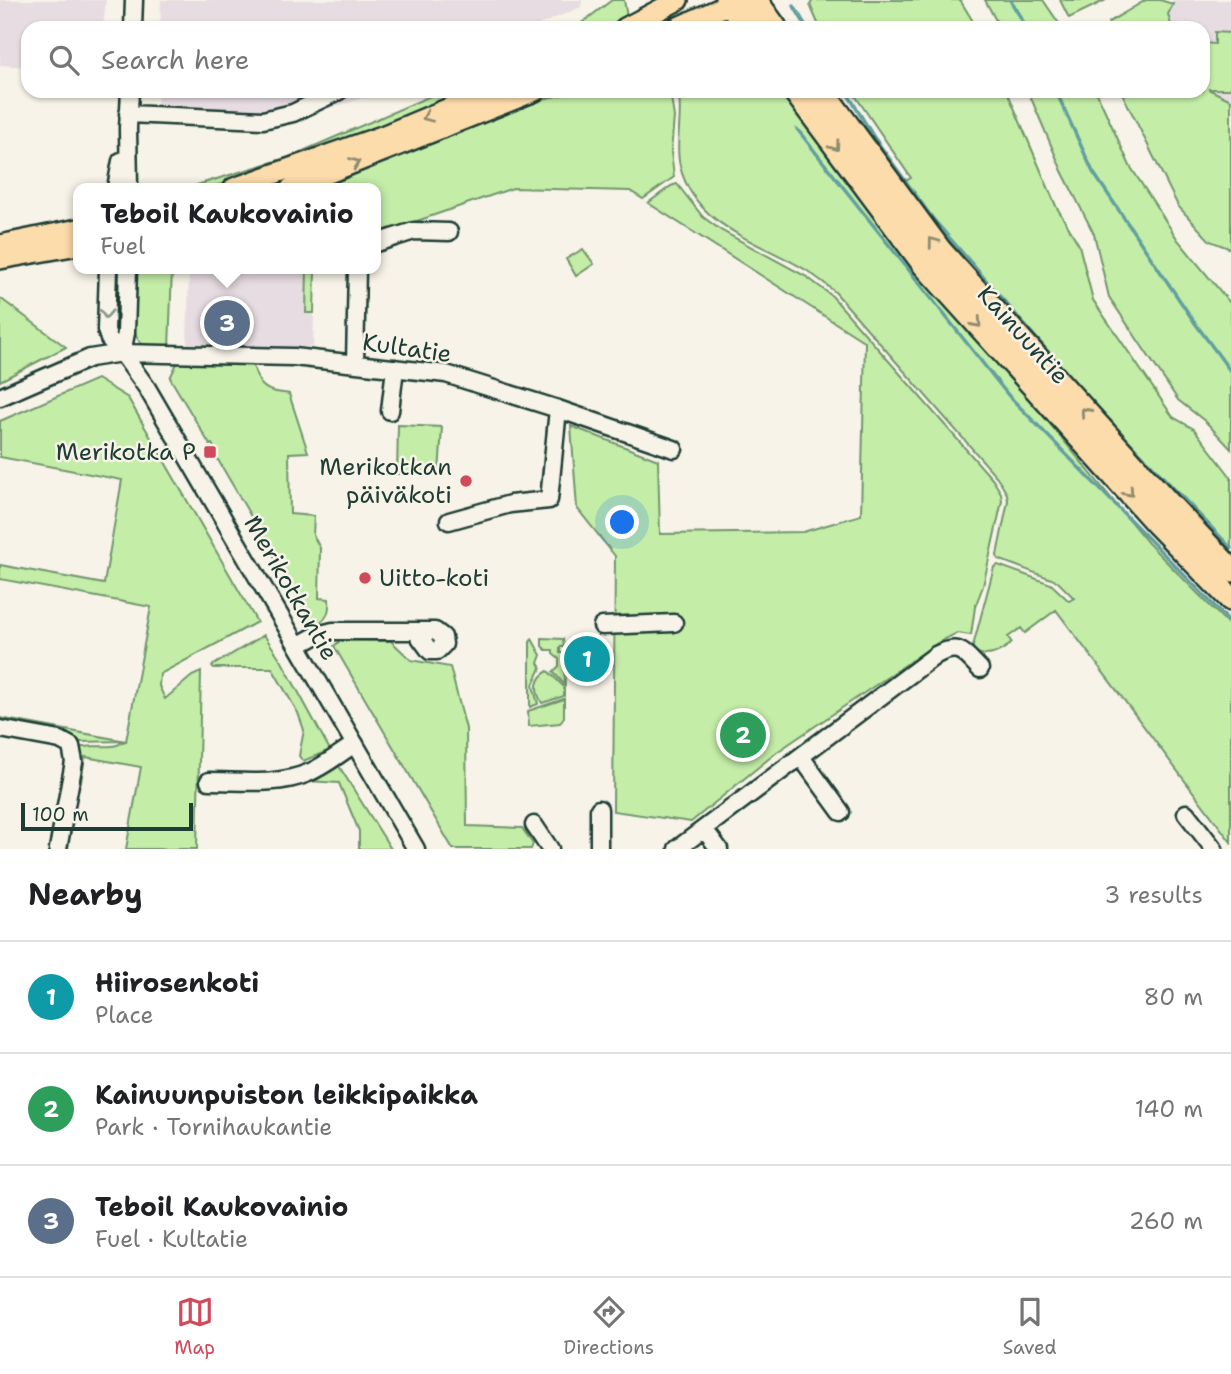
<!DOCTYPE html>
<html lang="en">
<head>
<meta charset="utf-8">
<style>
	:root { --surface:#fff; --page:#f6f6f6; --text:#202124; --muted:#757577; --line:#e0e0e0; --accent:#d1495b }
	body { margin:0; font-family:"Shantell Sans",sans-serif; background:var(--page); color:var(--text) }
	.scale { position:absolute; left:21px; bottom:18px; width:172px; box-sizing:border-box; padding-left:7px; border:4px solid #1f3d34; border-top:0; font-size:19px; line-height:24px; white-space:nowrap; color:#1f3d34; -webkit-text-stroke:5px #f7f3e8; paint-order:stroke }
	.you { position:absolute; left:623px; top:523px; width:24px; height:24px; margin:-18px; border:5px solid #fff; border-radius:50%; background:#1a73e8; box-shadow:0 0 0 10px #1a73e833 }
	.badge { display:grid; place-items:center; width:46px; height:46px; border-radius:50%; background:var(--accent); color:#fff; font-size:23px; font-weight:700 }
	.pin { position:absolute; translate:-50% -50%; border:4px solid #fff; box-shadow:0 2px 7px #0006 }
	.popup { position:absolute; left:73px; top:183px; width:308px; height:91px; box-sizing:border-box; display:grid; place-content:center; border-radius:14px; background:var(--surface); filter:drop-shadow(0 2px 5px #0005); font-size:23px; white-space:nowrap; color:var(--muted) }
	.popup b { font-size:26px; color:var(--text) }
	.popup::after { content:''; position:absolute; left:50%; top:100%; margin-left:-14px; border:14px solid transparent; border-top-color:var(--surface) }
	.list { margin:0; padding:0; list-style:none }
	h2 { display:flex; justify-content:space-between; align-items:center; height:91px; margin:0; padding:0 28px; font-size:30px }
	h2 small { font-size:23px; font-weight:400; color:var(--muted) }
	.list li { display:grid; grid-template-columns:46px 1fr auto; gap:21px; align-items:center; box-sizing:border-box; height:112px; padding:0 28px; border-top:2px solid var(--line) }
	.list b { display:block; font-size:26px; white-space:nowrap }
	.list p { margin:0; font-size:23px; white-space:nowrap; color:var(--muted) }
	.list em { font-size:23px; font-style:normal; color:var(--muted) }
	.icon { flex:none; width:38px; height:38px; fill:none; stroke:currentColor; stroke-width:2; stroke-linecap:round; stroke-linejoin:round }
	.map { position:relative; flex:none; width:1231px; height:849px; overflow:hidden }
	.search { position:absolute; background:var(--surface); box-shadow:0 2px 5px #0004; left:21px; right:21px; top:21px; height:77px; display:flex; align-items:center; gap:18px; box-sizing:border-box; padding:0 24px; border-radius:21px; color:var(--muted); font-size:26px }
	.sheet { height:427px; background:var(--surface) }
	nav { display:flex; justify-content:space-around; align-items:center; box-sizing:border-box; height:98px; border-top:2px solid var(--line); background:var(--surface); font-size:19px; color:var(--muted) }
	nav a { display:grid; justify-items:center; gap:4px }
	nav .on { color:var(--accent) }
	.map>svg:first-child { display:block }
</style>
</head>
<body>
<div class="map">
<svg width="1231" height="849" viewBox="0 0 1231 849">
	<rect width="100%" height="100%" fill="#f7f3e8"/>
	<filter id="ink" filterUnits="userSpaceOnUse"><feTurbulence type="fractalNoise" baseFrequency=".0143" numOctaves="2"/><feDisplacementMap in="SourceGraphic" scale="14" xChannelSelector="R" yChannelSelector="G"/><feConvolveMatrix kernelMatrix="1 2 1 2 8 2 1 2 1" color-interpolation-filters="sRGB"/></filter>
	<g filter="url(#ink)">
		<path fill="#e7dce1" d="M0,0h106l-3,28h-75v39l-28,-2z
			M161,0h421l-1,7 -49,21h-372z
			M1173,0h58v100l-28,-13v-59h-31l-4,-14z
			M158,91h221l-28,11 -88,24 -107,-4z
			M189,269h118l-1,43 8,1 -1,34 -126,-2z"/>
		<path fill="#c4eda8" stroke="#72956e" stroke-width="2" d="M612,0h12l3,17 -22,11h-30z
			M813,0h147l17,28h-157l-10,-23z
			M985,0h58l19,28h-62z
			M1060,0h46l-37,18z
			M1146,0h14l13,4 -5,10 4,14h-64l1,-6z
			M1215,32l16,1v56h-23l23,11v149l-21,-8 -32,-35 -57,-115h82v-48l12,1z
			M442,91h26l-212,86 -52,11h-17l102,-31z
			M578,91h92l4,26 -3,35 3,25 -31,22 -13,-8 -117,-3 -137,47v-47h-62l220,-87z
			M678,91h105l80,106 285,346 83,84v215l-175,-232 -31,23 -4,-5 -13,9 4,6c-13,10 -25,17 -40,7l22,-83 4,-2 53,19 18,17 5,-3 -17,-17 -59,-22 -1,-4 11,-54 -1,-7 -10,-17 -162,-185c-8,-7 -17,-14 -26,-20 -47,-30 -114,-44 -129,-106 -6,-24 4,-51 -2,-75z
			M852,91h155l49,115 23,39 14,55 80,117 21,12 37,48v86l-79,-81 -254,-297 13,-7z
			M1028,91h68l34,75 48,74 53,64v145l-25,-27 -28,-22 -69,-103 -15,-63 -32,-63z
			M677,184l26,33 19,14 85,46 25,19 161,184 8,13 1,8 -19,85 -8,21 -4,28 -14,-2 -18,9 -162,110 -86,70 -78,-11 2,-255 -38,-48 -6,-82 87,34 2,74 143,-2 58,-17 4,-173 -217,-139 23,-17z
			M583,249l11,15 -18,12 -10,-17z
			M134,269h38l-3,79c-9,0 -21,1 -28,-5 -14,-14 -8,-56 -7,-74z
			M307,269h8l-1,44h-8z
			M0,298l66,49 -66,34z
			M178,361l73,2c4,5 4,10 7,16 6,13 18,13 31,15l19,58 -19,1 1,61 24,2 -1,19 7,13 -1,50 10,1c1,13 -2,21 -14,26l-5,-7 -96,-165 2,-2 -4,-7 -2,1 -40,-67z
			M97,379l31,19 129,224 -97,52 -1,12 6,13 27,-23 9,-4 -4,177h-71l15,-82 -56,-10 -4,25 -3,-1 1,-33c15,-5 33,3 46,-7l-48,1 -77,-17v-7l126,23 25,-134 -151,-28v-14l104,19 18,-104 -122,-23v-36z
			M398,425l44,2 -3,47h-42z
			M264,635l17,25 49,90 -27,11 -4,-5 5,-26 -6,-17 -26,-45h-58l-2,-2z
			M542,638l21,1 1,8h-4v6h4l1,32 -12,-13 6,-6v-7l-6,-5v-4h-7l-4,-4z
			M532,639l9,16 -3,8 3,5 -8,17 5,19 -8,3v-65z
			M341,640l50,1 20,19 39,7 16,62 1,97 55,2 11,16 -2,5h-78l-119,-203z
			M548,671l16,16v9l-22,7c-8,-13 -7,-25 6,-32z
			M564,699v18l-4,6 -31,3 -1,-15z
			M337,763l54,86h-32v-18l-20,-48 -32,-2z"/>
		<g fill="none" stroke-linecap="round" stroke-linejoin="round">
			<path stroke="#629f9f" stroke-width="3.5" d="M1010,0l17,28
				M794,6l13,22
				M846,91l27,45 60,83 154,178
				M1056,91l37,81 102,151 36,49
				M797,129l211,266 223,228
				M1111,423l120,125"/>
			<defs>
				<path id="minor" d="M133,28l1,-28
					M128,114l135,6 30,-7 46,-22
					M116,188l5,-27
					M129,188l-1,-60 2,-37
					M376,243l38,-12 35,1
					M108,269l-2,61 3,9 13,14 25,35 269,461
					M122,353l4,-20 2,-64
					M355,363l2,-94
					M0,397l90,-39 32,-5 172,4 152,17 112,35 116,40
					M390,411l5,-43
					M449,521l61,-17 39,-4 9,-91
					M602,626l72,-3
					M299,645l18,-10 16,-4h102l8,6 1,7 -7,7h-7l-14,-19
					M0,729l60,11 11,6 3,16 -16,87
					M801,757l40,55
					M209,781c33,0 68,5 99,-8 17,-7 32,-20 47,-29
					M1186,813l28,36
					M534,825l16,24
					M704,829l15,20
					M599,849v-40
					M677,849l259,-194c24,-12 27,-3 44,14"/>
				<path id="major" d="M625,28l53,-28
					M676,28l63,-28
					M234,188l148,-52 108,-45
					M291,188l244,-97
					M0,245l78,-16
					M0,259l78,-14"/>
				<path id="highway" d="M727,0l21,28
					M755,0l20,28
					M795,91l129,173 233,259 74,76
					M822,91l118,160 233,258 58,61"/>
			</defs>
			<use href="#minor" stroke="#1f3d34" stroke-width="21"/>
			<use href="#major" stroke="#1f3d34" stroke-width="24"/>
			<use href="#highway" stroke="#1f3d34" stroke-width="28"/>
			<use href="#minor" stroke="#f7f3e8" stroke-width="16"/>
			<use href="#major" stroke="#fddcac" stroke-width="19"/>
			<use href="#highway" stroke="#fddcac" stroke-width="23"/>
		</g>
		<defs><path id="oneway-chevron" d="M-2-3.5L2.5 0L-2 3.5" fill="none" stroke-width="1.6" stroke-linecap="round" stroke-linejoin="round" transform="scale(1.75)"/></defs>
		<g stroke="#8e8c70">
			<use href="#oneway-chevron" transform="translate(427 117) rotate(157)"/>
			<use href="#oneway-chevron" transform="translate(835 146) rotate(54)"/>
			<use href="#oneway-chevron" transform="translate(355 163) rotate(-22)"/>
			<use href="#oneway-chevron" transform="translate(933 242) rotate(-127)"/>
			<use href="#oneway-chevron" transform="translate(977 323) rotate(48)"/>
			<use href="#oneway-chevron" transform="translate(1085 412) rotate(-132)"/>
			<use href="#oneway-chevron" transform="translate(1129 492) rotate(48)"/>
		</g>
		<use stroke="#8b988e" href="#oneway-chevron" transform="translate(106 314) rotate(92)"/>
	</g>
	<g fill="#d1495b" stroke="#f7f3e8" stroke-width="2.5">
		<rect x="203" y="445" width="14" height="14" rx="3.5"/>
		<circle cx="466" cy="481" r="7"/>
		<circle cx="365" cy="578" r="7"/>
	</g>
	<g text-anchor="middle" stroke-width="5" stroke-linejoin="round" paint-order="stroke">
		<g font-size="24" fill="#1f3d34" stroke="#f7f3e8">
			<text transform="translate(1023 335) rotate(48)" y="8">Kainuuntie</text>
			<text transform="translate(407 348) rotate(8)" y="8">Kultatie</text>
			<text transform="translate(291 588) rotate(60)" y="8">Merikotkantie</text>
		</g>
		<g font-size="24" fill="#1f3d34" stroke="#f7f3e8" text-anchor="end">
			<text x="196" y="460">Merikotka P</text>
			<text x="452" y="475">Merikotkan<tspan x="452" dy="28">päiväkoti</tspan></text>
			<text x="379" y="586" text-anchor="start">Uitto-koti</text>
		</g>
	</g>
</svg>
<div class="scale">100 m</div>
<div class="you"></div>
<div class="pin badge" style="left:587px;top:659px;background:#0f9aa8">1</div>
<div class="pin badge" style="left:743px;top:735px;background:#2e9e5b">2</div>
<div class="pin badge" style="left:227px;top:323px;background:#5c6f8a">3</div>
<div class="popup"><b>Teboil Kaukovainio</b>Fuel</div>
<div class="search"><svg class="icon" aria-label="search" viewBox="0 0 24 24"><circle cx="10" cy="10" r="6"/><path d="M15 15l6 6"/></svg>Search here</div>
</div>
<section class="sheet">
<h2>Nearby<small>3 results</small></h2>
<ul class="list">
<li><span class="badge" style="background:#0f9aa8">1</span><div><b>Hiirosenkoti</b><p>Place</p></div><em>80 m</em></li>
<li><span class="badge" style="background:#2e9e5b">2</span><div><b>Kainuunpuiston leikkipaikka</b><p>Park · Tornihaukantie</p></div><em>140 m</em></li>
<li><span class="badge" style="background:#5c6f8a">3</span><div><b>Teboil Kaukovainio</b><p>Fuel · Kultatie</p></div><em>260 m</em></li>
</ul>
</section>
<nav>
<a class="on"><svg class="icon" aria-label="map" viewBox="0 0 24 24"><path d="M3 6l6-2 6 2 6-2v14l-6 2-6-2-6 2zM9 4v14M15 6v14"/></svg>Map</a>
<a><svg class="icon" aria-label="directions" viewBox="0 0 24 24"><path d="M12 3l9 9-9 9-9-9zM9 14v-3h6M13 9l2 2-2 2"/></svg>Directions</a>
<a><svg class="icon" aria-label="saved" viewBox="0 0 24 24"><path d="M7 4h10v16l-5-4-5 4z"/></svg>Saved</a>
</nav>
</body>
</html>
